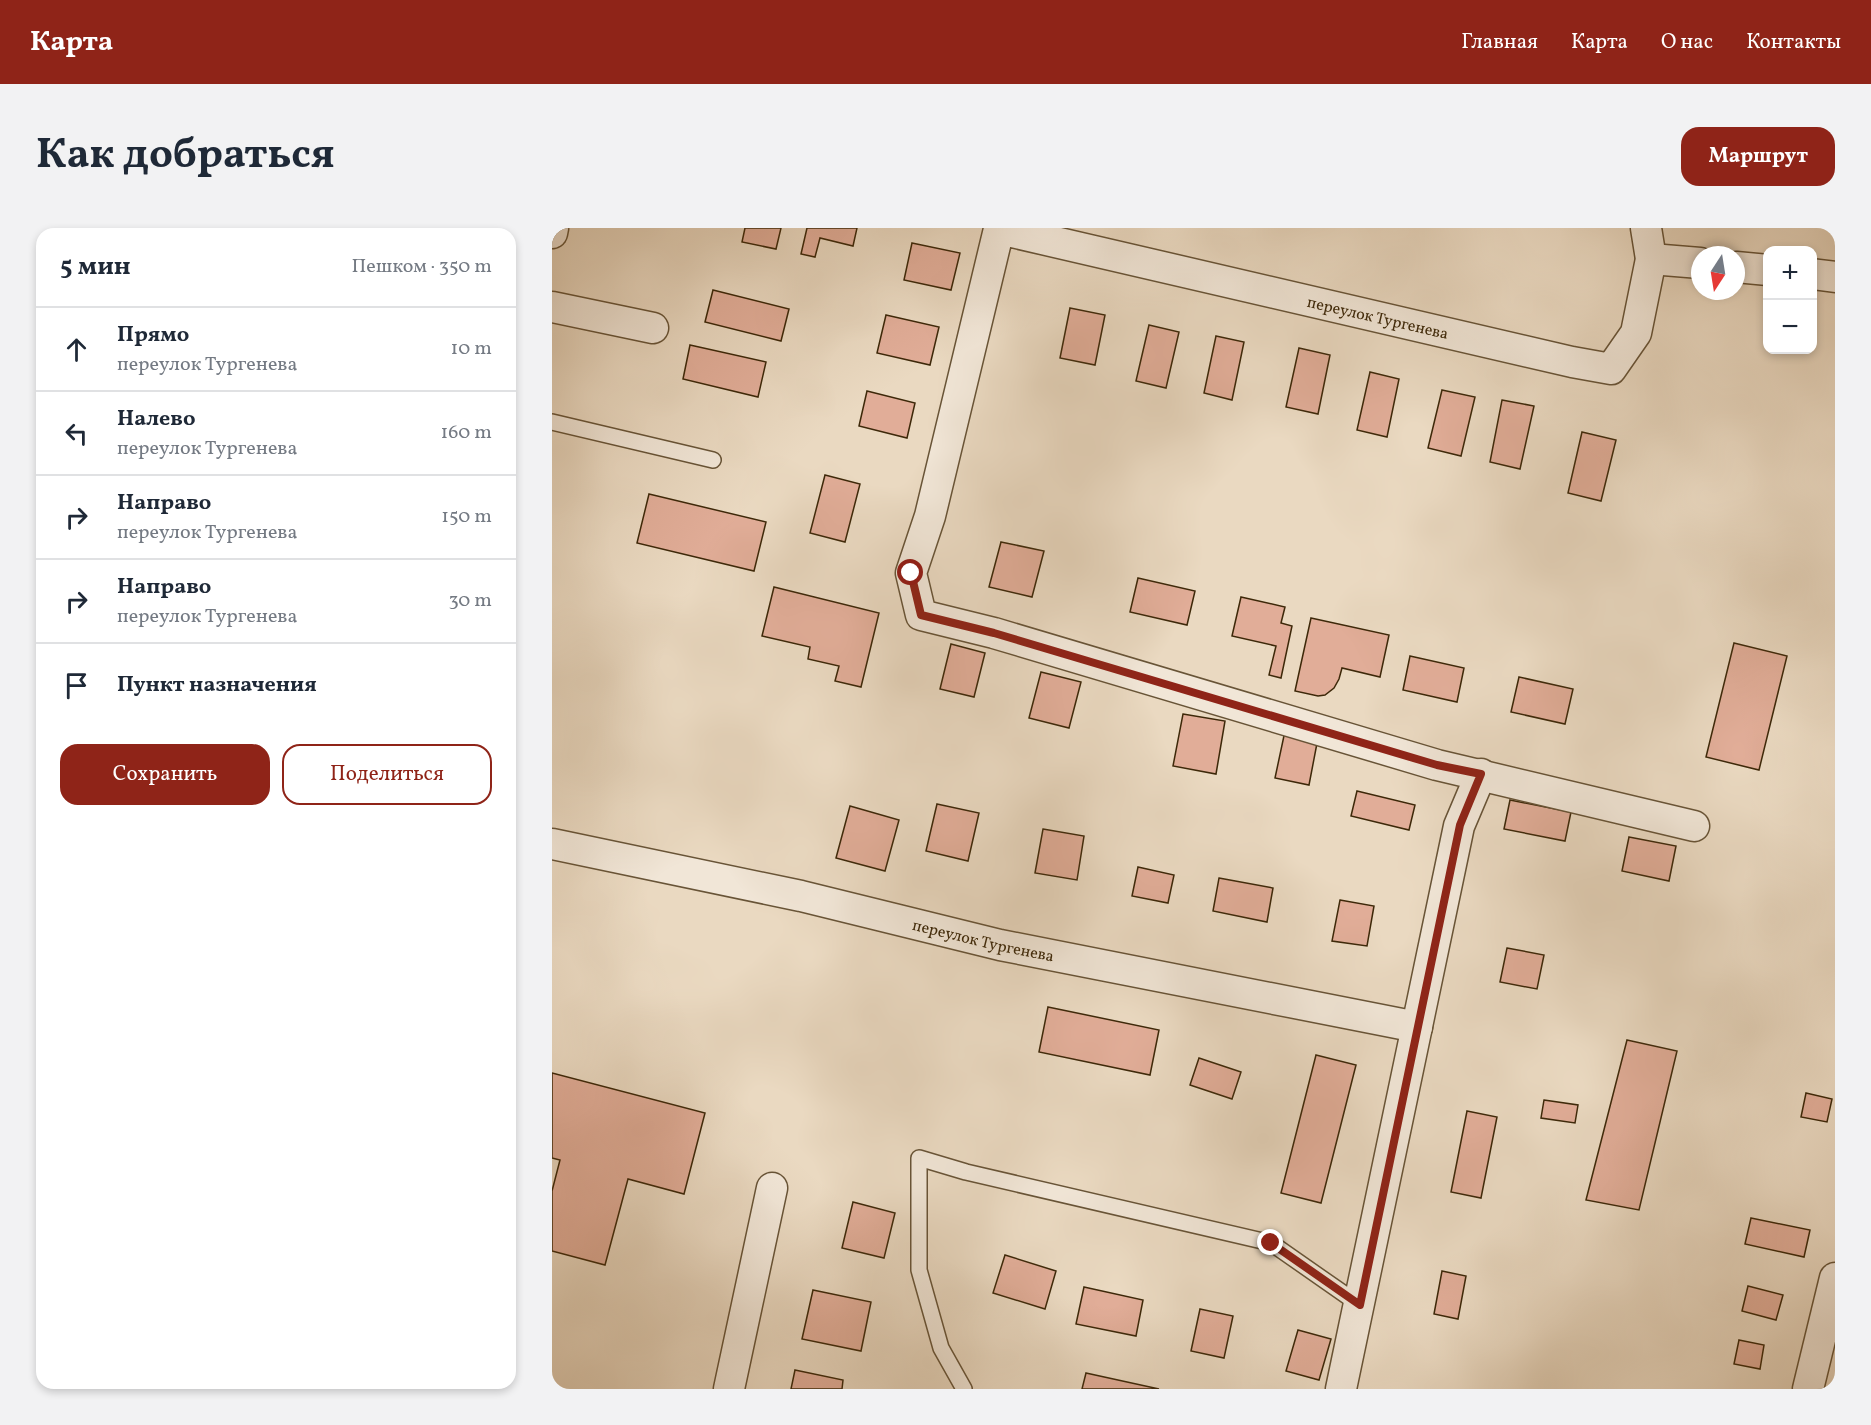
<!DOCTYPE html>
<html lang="ru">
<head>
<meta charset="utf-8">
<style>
	:root { --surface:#fff; --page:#f2f2f3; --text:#1f2937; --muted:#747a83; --line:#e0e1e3; --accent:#8f2418 }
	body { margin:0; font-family:Vollkorn,serif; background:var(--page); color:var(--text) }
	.controls { position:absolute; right:18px; top:18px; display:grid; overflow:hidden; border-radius:12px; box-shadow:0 3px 9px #0003 }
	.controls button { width:54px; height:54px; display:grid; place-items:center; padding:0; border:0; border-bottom:2px solid var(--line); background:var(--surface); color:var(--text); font:30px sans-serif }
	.compass { position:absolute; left:1139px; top:18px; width:54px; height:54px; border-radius:50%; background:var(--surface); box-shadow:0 3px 9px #0003; rotate:192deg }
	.stop { position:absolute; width:18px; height:18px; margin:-14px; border:4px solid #8f2418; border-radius:50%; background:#fff }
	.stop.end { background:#8f2418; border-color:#fff; box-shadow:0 2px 6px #0008 }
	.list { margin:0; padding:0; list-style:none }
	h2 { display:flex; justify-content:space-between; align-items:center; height:78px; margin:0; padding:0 24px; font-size:26px }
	h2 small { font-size:20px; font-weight:400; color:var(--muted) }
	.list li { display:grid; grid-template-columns:39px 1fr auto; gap:18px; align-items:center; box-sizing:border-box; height:84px; padding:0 24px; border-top:2px solid var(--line) }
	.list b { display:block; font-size:22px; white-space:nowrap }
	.list p { margin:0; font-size:20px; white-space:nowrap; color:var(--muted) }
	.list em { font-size:20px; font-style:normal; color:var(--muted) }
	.actions { display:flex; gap:12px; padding:18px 24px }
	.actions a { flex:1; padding:14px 0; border:2px solid var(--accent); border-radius:18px; text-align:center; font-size:21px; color:var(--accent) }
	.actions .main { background:var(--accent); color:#fff }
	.icon { flex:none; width:33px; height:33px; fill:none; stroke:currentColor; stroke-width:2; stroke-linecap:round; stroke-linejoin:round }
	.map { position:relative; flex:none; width:1283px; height:1161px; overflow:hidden; border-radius:18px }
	header { display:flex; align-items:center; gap:36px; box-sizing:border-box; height:84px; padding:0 30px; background:var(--accent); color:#fff }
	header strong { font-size:28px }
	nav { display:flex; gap:33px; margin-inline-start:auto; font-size:21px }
	.intro { display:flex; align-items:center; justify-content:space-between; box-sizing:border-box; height:144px; padding:0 36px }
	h1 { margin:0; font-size:42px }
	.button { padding:15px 27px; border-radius:18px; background:var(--accent); color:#fff; font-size:21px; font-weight:700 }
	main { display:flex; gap:36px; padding:0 36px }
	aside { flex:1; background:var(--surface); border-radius:18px; box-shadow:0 3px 9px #0003 }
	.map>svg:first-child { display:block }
</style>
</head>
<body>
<header>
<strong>Карта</strong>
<nav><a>Главная</a><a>Карта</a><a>О нас</a><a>Контакты</a></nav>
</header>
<div class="intro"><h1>Как добраться</h1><a class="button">Маршрут</a></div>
<main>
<aside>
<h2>5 мин<small>Пешком · 350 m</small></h2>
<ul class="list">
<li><svg class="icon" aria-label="ahead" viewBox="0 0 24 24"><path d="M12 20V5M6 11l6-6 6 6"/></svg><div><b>Прямо</b><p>переулок Тургенева</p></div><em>10 m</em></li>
<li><svg class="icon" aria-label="left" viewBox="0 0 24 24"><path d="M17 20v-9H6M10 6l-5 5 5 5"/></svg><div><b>Налево</b><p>переулок Тургенева</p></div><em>160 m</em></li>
<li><svg class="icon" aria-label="right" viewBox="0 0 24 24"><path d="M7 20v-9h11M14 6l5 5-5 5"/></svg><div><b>Направо</b><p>переулок Тургенева</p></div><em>150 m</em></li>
<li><svg class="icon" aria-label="right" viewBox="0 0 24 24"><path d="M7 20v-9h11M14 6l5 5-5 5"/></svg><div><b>Направо</b><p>переулок Тургенева</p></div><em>30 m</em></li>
<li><svg class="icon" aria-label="arrive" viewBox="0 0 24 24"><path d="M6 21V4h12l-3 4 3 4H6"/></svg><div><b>Пункт назначения</b></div></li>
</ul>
<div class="actions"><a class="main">Сохранить</a><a>Поделиться</a></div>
</aside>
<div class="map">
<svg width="1283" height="1161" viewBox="0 0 1283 1161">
	<rect width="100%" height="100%" fill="#ead9c1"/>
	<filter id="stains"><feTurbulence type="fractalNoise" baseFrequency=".00333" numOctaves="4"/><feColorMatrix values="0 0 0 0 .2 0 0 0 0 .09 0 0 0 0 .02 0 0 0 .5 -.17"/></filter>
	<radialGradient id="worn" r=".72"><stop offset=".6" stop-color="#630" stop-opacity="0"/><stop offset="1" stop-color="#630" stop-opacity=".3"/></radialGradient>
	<path fill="#e1ad98" stroke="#3d2809" stroke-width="1.5" d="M193,0h36l-5,21 -34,-7z
		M255,0h50l-4,18 -33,-8 -5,19 -14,-3z
		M360,15l48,10 -9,37 -47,-10z
		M161,62l76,19 -8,32 -76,-19z
		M518,80l35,7 -10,50 -35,-7z
		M334,87l53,12 -9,38 -53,-12z
		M597,97l30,7 -13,56 -30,-7z
		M664,108l28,6 -12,58 -28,-7z
		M138,117l76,17 -8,35 -75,-18z
		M747,120l31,7 -12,59 -32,-7z
		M818,144l29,7 -12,58 -30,-7z
		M890,162l33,7 -14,59 -33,-8z
		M315,163l48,12 -8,35 -48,-12z
		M950,172l32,6 -14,63 -30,-7z
		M1030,204l34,8 -15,61 -33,-8z
		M273,247l35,9 -15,58 -35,-9z
		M97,266l117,28 -12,49 -117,-28z
		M449,314l43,9 -12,46 -43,-10z
		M586,350l57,13 -8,34 -57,-13z
		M222,359l105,26 -18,74 -26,-6 4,-15 -31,-7 2,-12 -48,-11z
		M689,369l44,10 -4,16 11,3 -11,52 -12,-3 7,-29 -44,-10z
		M759,390l78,17 -9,42 -38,-9 -3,11 -5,9 -9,7 -7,1 -23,-5z
		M1182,415l53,13 -28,114 -53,-13z
		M399,416l34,9 -11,44 -34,-8z
		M858,428l54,12 -7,34 -54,-12z
		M489,444l40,10 -12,46 -40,-10z
		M967,449l54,12 -8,35 -54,-12z
		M631,486l42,7 -9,53 -43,-8z
		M733,503l33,7 -9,47 -34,-7z
		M805,563l58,14 -6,25 -58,-14z
		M958,572l61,12 -6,29 -61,-12z
		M385,576l42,9 -11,48 -42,-10z
		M298,578l49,14 -14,51 -49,-13z
		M491,601l41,7 -7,44 -42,-7z
		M1077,609l47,9 -7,35 -47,-10z
		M586,639l36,8 -6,28 -36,-7z
		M667,650l54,10 -6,34 -54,-11z
		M788,672l34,6 -7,40 -35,-5z
		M955,720l37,7 -7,34 -37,-7z
		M496,779l111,23 -9,45 -111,-23z
		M1075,812l50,11 -38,159 -53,-10z
		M764,827l40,10 -35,138 -40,-10z
		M647,830l42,14 -9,27 -42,-14z
		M0,845l153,40 -21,81 -56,-15 -23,86 -53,-14v-60l8,-31 -8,-2z
		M1254,865l26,6 -5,23 -26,-5z
		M992,872l34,5 -3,18 -34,-5z
		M915,883l30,6 -16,81 -30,-6z
		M301,974l42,11 -11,45 -42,-10z
		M1199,990l59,12 -6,27 -59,-13z
		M453,1027l51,16 -11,38 -52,-16z
		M890,1043l24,5 -8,43 -24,-5z
		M1196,1058l35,9 -7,25 -34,-9z
		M532,1059l59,13 -7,36 -60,-12z
		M261,1062l58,12 -10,49 -59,-12z
		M648,1081l33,7 -9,42 -33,-7z
		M746,1102l33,9 -12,41 -33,-9z
		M1187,1112l25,5 -4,24 -26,-5z
		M243,1142l48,10 -1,9h-51z
		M534,1145l73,16h-77z"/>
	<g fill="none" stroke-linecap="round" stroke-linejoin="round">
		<defs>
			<path id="service" d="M0,194l161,38
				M412,1161l-23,-41 -22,-78v-112l47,14 305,71 89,62"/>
			<g id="minor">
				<path d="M1094,0l5,31 -15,74 -25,36 -39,-7 -573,-133 -69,287 -19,57 10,42 73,18 443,132 257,61"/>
				<path d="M0,5l1,-5"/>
				<path d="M1099,31l49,4"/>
				<path d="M1184,39l32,3"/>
				<path d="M1260,46l23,3"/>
				<path d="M0,79l101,21"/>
				<path id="s1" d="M0,616l249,52 199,49 417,82"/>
				<path d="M177,1161l43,-201"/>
				<path d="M789,1161l118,-563 22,-52"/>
				<path d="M1256,1161l27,-111"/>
			</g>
		</defs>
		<use href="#service" stroke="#685437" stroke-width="18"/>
		<use href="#minor" stroke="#685437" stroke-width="33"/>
		<use href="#service" stroke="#f1e6d7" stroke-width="15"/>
		<use href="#minor" stroke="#f1e6d7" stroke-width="30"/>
	</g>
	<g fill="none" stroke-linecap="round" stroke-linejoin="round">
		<path stroke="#8f2418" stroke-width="8" d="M359,345l10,42 73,18 443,132 44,9 -21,51 -100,480 -89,-62"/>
	</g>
	<g text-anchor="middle" stroke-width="4.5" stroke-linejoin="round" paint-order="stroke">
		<g font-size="16" fill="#3d2809" stroke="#f1e6d7">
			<text transform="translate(826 89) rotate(13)" y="6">переулок Тургенева</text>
			<text dy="6" stroke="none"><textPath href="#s1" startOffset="442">переулок Тургенева</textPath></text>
		</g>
	</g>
	<rect width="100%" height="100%" filter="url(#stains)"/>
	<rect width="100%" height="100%" fill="url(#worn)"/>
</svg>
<div class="controls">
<button>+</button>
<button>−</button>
</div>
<svg class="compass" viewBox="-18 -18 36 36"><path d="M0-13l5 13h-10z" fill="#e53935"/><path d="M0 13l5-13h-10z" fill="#747a83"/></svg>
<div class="stop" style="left:359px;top:345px"></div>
<div class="stop end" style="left:719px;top:1015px"></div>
</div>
</main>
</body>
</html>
